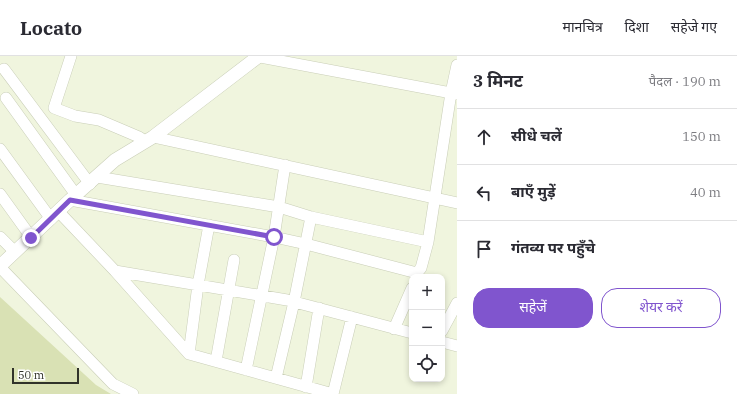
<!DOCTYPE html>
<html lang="hi">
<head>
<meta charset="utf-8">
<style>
	:root { --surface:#fff; --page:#f7f7f7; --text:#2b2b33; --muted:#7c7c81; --line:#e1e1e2; --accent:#8055ce }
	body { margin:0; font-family:"IBM Plex Serif","Noto Sans Devanagari",serif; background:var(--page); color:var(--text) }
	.controls { position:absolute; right:12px; bottom:12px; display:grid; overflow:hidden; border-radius:8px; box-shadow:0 2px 6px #0003 }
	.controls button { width:36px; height:36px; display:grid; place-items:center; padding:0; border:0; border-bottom:1px solid var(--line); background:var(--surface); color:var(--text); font:20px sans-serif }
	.scale { position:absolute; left:12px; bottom:10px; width:67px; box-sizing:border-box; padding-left:4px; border:2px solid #31332a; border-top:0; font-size:11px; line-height:14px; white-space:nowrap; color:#31332a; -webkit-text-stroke:3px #fff; paint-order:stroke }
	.stop { position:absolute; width:12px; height:12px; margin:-9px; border:3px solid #8055ce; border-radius:50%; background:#fff }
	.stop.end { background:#8055ce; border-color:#fff; box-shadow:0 1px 4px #0008 }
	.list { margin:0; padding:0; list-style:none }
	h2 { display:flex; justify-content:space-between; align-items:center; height:52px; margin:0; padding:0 16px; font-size:17px }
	h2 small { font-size:13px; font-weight:400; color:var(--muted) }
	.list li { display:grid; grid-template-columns:26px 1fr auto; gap:12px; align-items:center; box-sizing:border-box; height:56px; padding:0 16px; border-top:1px solid var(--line) }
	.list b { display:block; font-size:15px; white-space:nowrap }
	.list em { font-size:13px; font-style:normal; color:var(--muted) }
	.actions { display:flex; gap:8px; padding:12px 16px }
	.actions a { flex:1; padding:9px 0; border:1px solid var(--accent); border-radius:16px; text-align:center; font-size:14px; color:var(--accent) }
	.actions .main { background:var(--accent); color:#fff }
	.icon { flex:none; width:22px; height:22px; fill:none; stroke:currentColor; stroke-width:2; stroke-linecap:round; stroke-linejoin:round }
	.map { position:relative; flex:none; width:457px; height:338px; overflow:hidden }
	header { display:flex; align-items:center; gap:24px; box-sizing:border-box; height:56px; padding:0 20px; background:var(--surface); border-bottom:1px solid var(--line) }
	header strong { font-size:19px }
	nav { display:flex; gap:22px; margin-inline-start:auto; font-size:14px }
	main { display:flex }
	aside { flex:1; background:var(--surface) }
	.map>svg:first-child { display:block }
</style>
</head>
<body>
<header>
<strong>Locato</strong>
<nav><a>मानचित्र</a><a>दिशा</a><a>सहेजे गए</a></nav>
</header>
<main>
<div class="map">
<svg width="457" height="338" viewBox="0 0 457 338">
	<rect width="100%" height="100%" fill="#f0f5de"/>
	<path fill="#d9e1b4" d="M0,241l96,88 15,9h-111z"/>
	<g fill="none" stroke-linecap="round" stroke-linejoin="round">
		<defs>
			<path id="minor" d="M71,0l-17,52 21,8 24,4 40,17 6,4
				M254,0l203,38
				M4,13l86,115
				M6,42l70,97
				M153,81l304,66
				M0,93l51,70
				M97,121l182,30 32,10 117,25
				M0,138l31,43
				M70,144l204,37 32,7 111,29
				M59,156l56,59 74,83 144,40
				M0,181l15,15
				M0,211l113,117 20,10
				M115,215l172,29 125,33
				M416,221l1,-4 4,-5 7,-26 23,-149 6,-28
				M394,273l18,-41
				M442,275l15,-28
				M442,286l15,4
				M189,298l9,-69 11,-60
				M216,305l18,-101
				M246,314l28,-133 11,-72
				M276,322l18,-76 17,-85
				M306,331l13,-79
				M333,338l19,-77"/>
			<path id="tertiary" d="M0,210l70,-66 45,-40 38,-23 106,-81"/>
		</defs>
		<use href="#minor" stroke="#c9ceb7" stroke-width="12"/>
		<use href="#tertiary" stroke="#c9ceb7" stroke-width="14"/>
		<use href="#minor" stroke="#fff" stroke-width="11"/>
		<use href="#tertiary" stroke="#fff" stroke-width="13"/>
	</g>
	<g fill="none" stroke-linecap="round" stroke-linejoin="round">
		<path stroke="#8055ce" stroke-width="5" d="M31,182l39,-38 204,37"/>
	</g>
</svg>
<div class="controls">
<button>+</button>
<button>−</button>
<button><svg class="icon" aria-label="locate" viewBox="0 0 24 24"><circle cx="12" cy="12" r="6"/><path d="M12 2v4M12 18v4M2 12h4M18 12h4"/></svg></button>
</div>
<div class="scale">50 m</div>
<div class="stop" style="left:274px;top:181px"></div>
<div class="stop end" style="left:31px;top:182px"></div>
</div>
<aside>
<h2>3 मिनट<small>पैदल · 190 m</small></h2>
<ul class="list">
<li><svg class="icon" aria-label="ahead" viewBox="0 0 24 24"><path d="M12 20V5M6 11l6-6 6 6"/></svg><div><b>सीधे चलें</b></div><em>150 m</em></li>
<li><svg class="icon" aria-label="left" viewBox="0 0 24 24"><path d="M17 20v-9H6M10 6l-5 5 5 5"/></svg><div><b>बाएँ मुड़ें</b></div><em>40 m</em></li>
<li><svg class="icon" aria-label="arrive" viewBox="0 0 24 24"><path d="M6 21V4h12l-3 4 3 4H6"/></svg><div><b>गंतव्य पर पहुँचे</b></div></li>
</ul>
<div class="actions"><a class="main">सहेजें</a><a>शेयर करें</a></div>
</aside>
</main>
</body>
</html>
